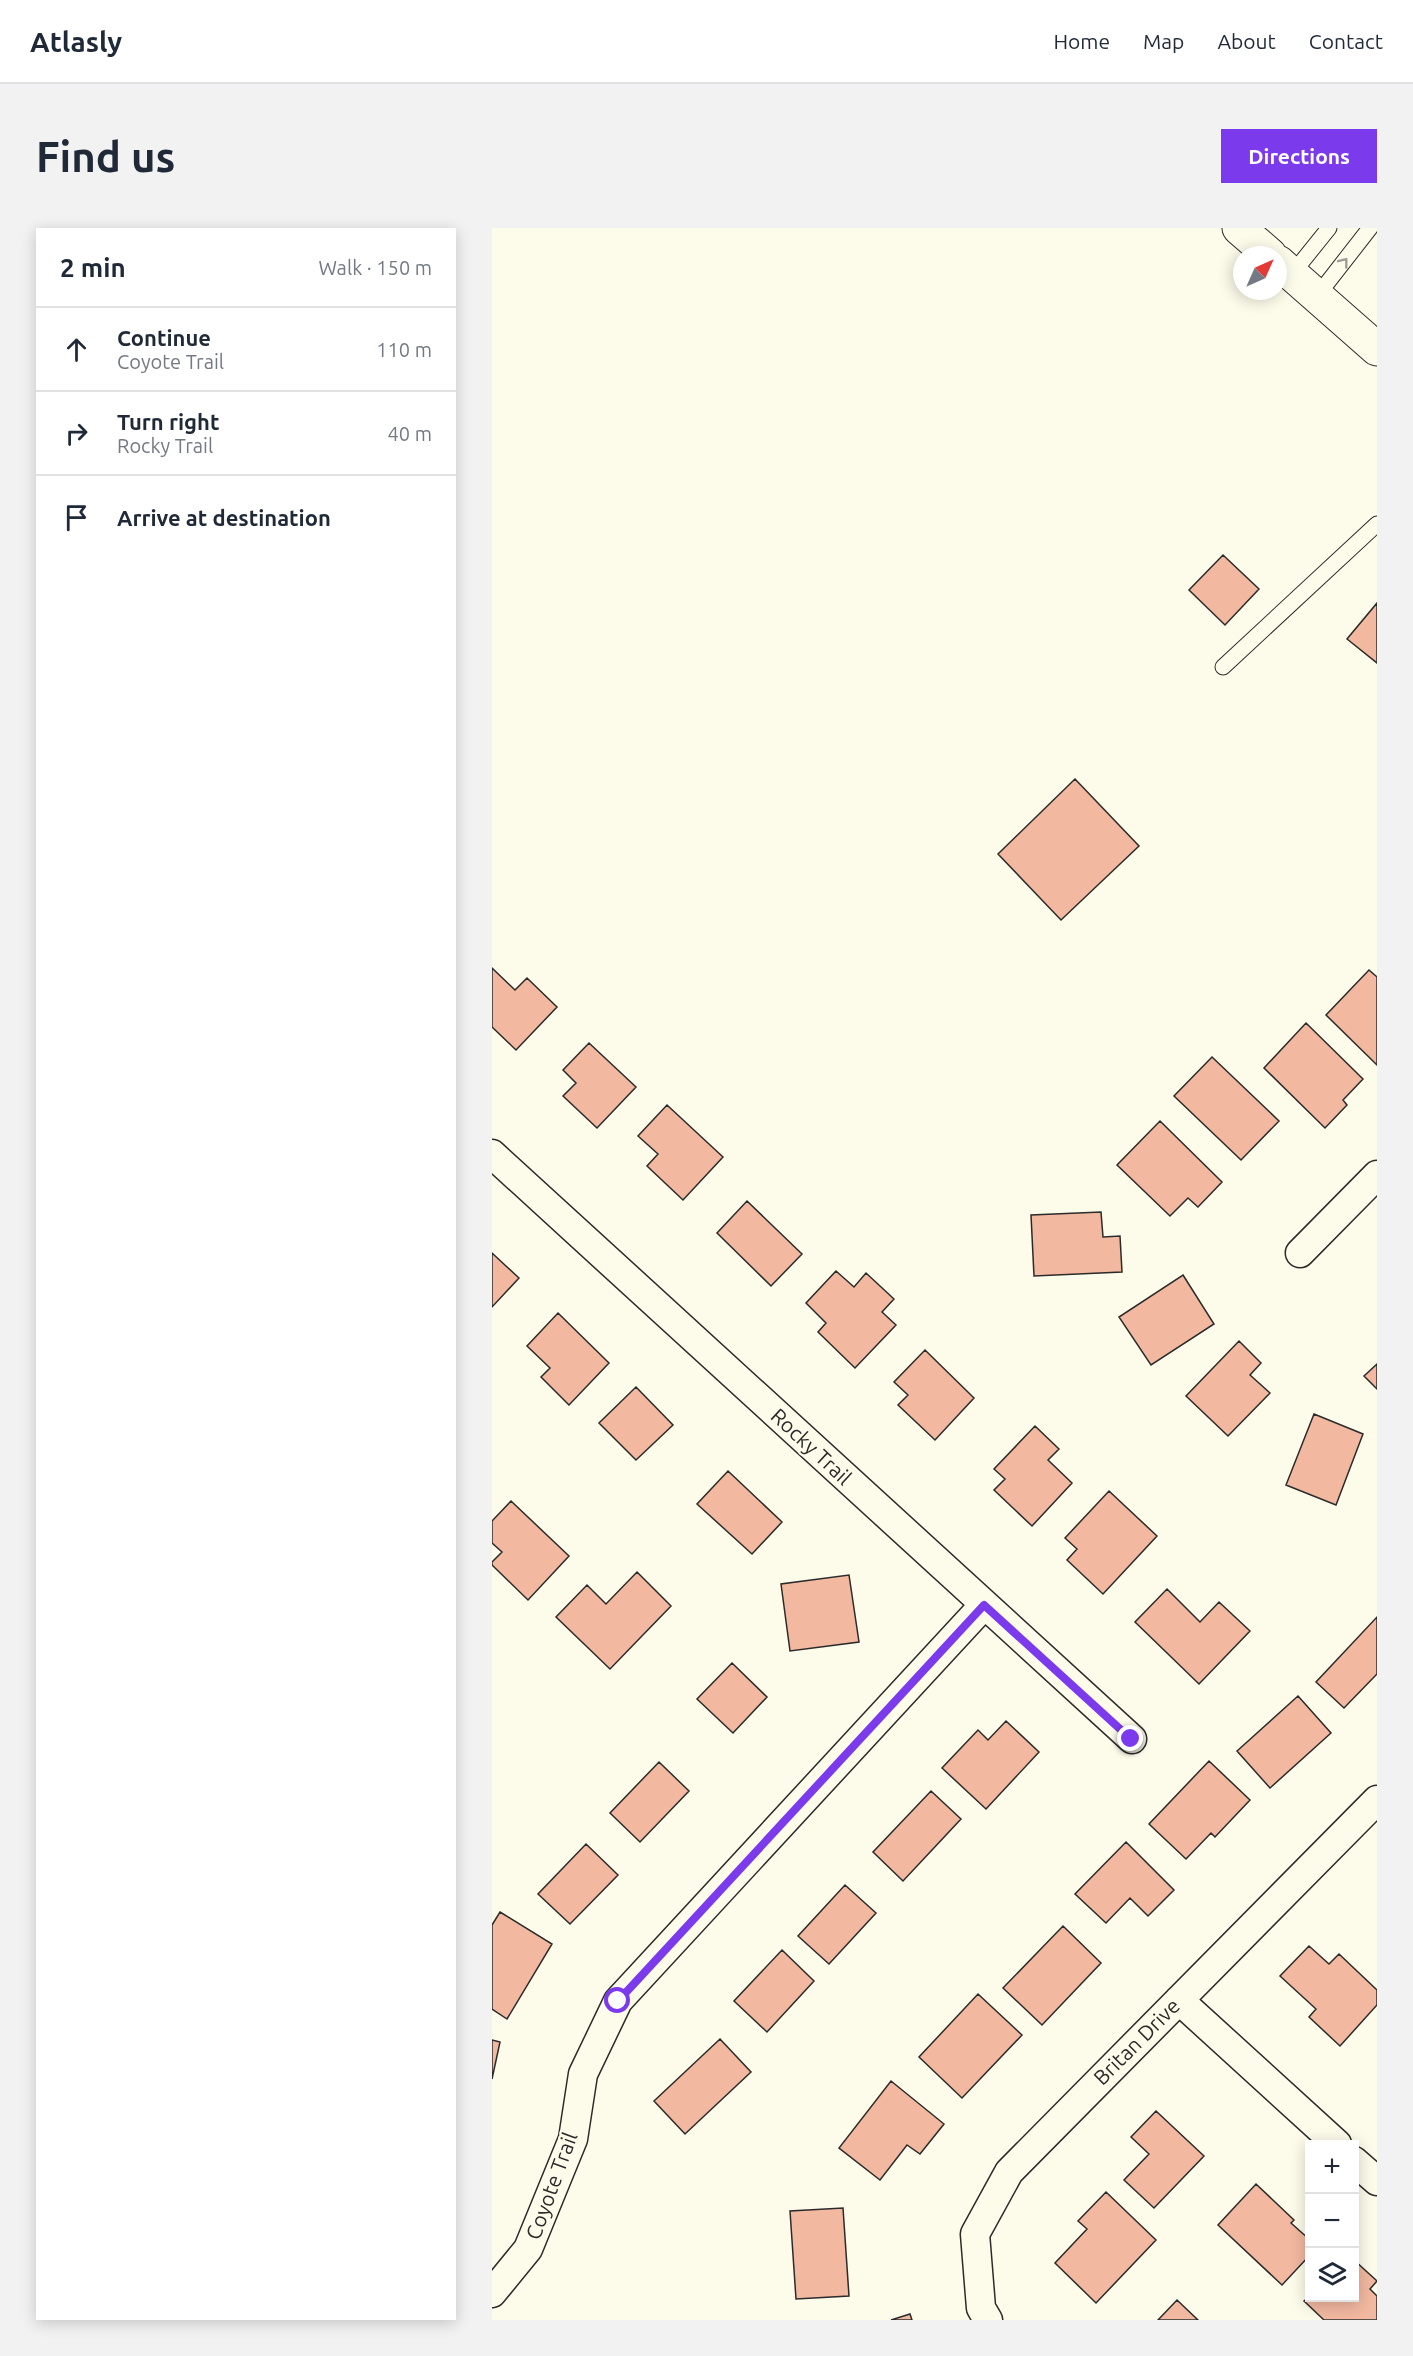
<!DOCTYPE html>
<html lang="en">
<head>
<meta charset="utf-8">
<style>
	:root { --surface:#fff; --page:#f2f2f3; --text:#1f2937; --muted:#747a83; --line:#e0e1e3; --accent:#7c3aed }
	body { margin:0; font-family:Ubuntu,sans-serif; background:var(--page); color:var(--text) }
	.controls { position:absolute; right:18px; bottom:18px; display:grid; overflow:hidden; border-radius:0px; box-shadow:0 3px 15px #0003 }
	.controls button { width:54px; height:54px; display:grid; place-items:center; padding:0; border:0; border-bottom:2px solid var(--line); background:var(--surface); color:var(--text); font:30px sans-serif }
	.compass { position:absolute; left:741px; top:18px; width:54px; height:54px; border-radius:50%; background:var(--surface); box-shadow:0 3px 15px #0003; rotate:45deg }
	.stop { position:absolute; width:18px; height:18px; margin:-14px; border:4px solid #7c3aed; border-radius:50%; background:#fff }
	.stop.end { background:#7c3aed; border-color:#fff; box-shadow:0 2px 6px #0008 }
	.list { margin:0; padding:0; list-style:none }
	h2 { display:flex; justify-content:space-between; align-items:center; height:78px; margin:0; padding:0 24px; font-size:26px }
	h2 small { font-size:20px; font-weight:400; color:var(--muted) }
	.list li { display:grid; grid-template-columns:39px 1fr auto; gap:18px; align-items:center; box-sizing:border-box; height:84px; padding:0 24px; border-top:2px solid var(--line) }
	.list b { display:block; font-size:22px; white-space:nowrap }
	.list p { margin:0; font-size:20px; white-space:nowrap; color:var(--muted) }
	.list em { font-size:20px; font-style:normal; color:var(--muted) }
	.icon { flex:none; width:33px; height:33px; fill:none; stroke:currentColor; stroke-width:2; stroke-linecap:round; stroke-linejoin:round }
	.map { position:relative; flex:none; width:885px; height:2092px; overflow:hidden; border-radius:0px }
	header { display:flex; align-items:center; gap:36px; box-sizing:border-box; height:84px; padding:0 30px; background:var(--surface); border-bottom:2px solid var(--line) }
	header strong { font-size:28px }
	nav { display:flex; gap:33px; margin-inline-start:auto; font-size:21px }
	.intro { display:flex; align-items:center; justify-content:space-between; box-sizing:border-box; height:144px; padding:0 36px }
	h1 { margin:0; font-size:42px }
	.button { padding:15px 27px; border-radius:0px; background:var(--accent); color:#fff; font-size:21px; font-weight:700 }
	main { display:flex; gap:36px; padding:0 36px }
	aside { flex:1; background:var(--surface); border-radius:0px; box-shadow:0 3px 15px #0003 }
	.map>svg:first-child { display:block }
</style>
</head>
<body>
<header>
<strong>Atlasly</strong>
<nav><a>Home</a><a>Map</a><a>About</a><a>Contact</a></nav>
</header>
<div class="intro"><h1>Find us</h1><a class="button">Directions</a></div>
<main>
<aside>
<h2>2 min<small>Walk · 150 m</small></h2>
<ul class="list">
<li><svg class="icon" aria-label="ahead" viewBox="0 0 24 24"><path d="M12 20V5M6 11l6-6 6 6"/></svg><div><b>Continue</b><p>Coyote Trail</p></div><em>110 m</em></li>
<li><svg class="icon" aria-label="right" viewBox="0 0 24 24"><path d="M7 20v-9h11M14 6l5 5-5 5"/></svg><div><b>Turn right</b><p>Rocky Trail</p></div><em>40 m</em></li>
<li><svg class="icon" aria-label="arrive" viewBox="0 0 24 24"><path d="M6 21V4h12l-3 4 3 4H6"/></svg><div><b>Arrive at destination</b></div></li>
</ul>
</aside>
<div class="map">
<svg width="885" height="2092" viewBox="0 0 885 2092">
	<rect width="100%" height="100%" fill="#fdfbea"/>
	<path fill="#f2b8a0" stroke="#2b2b2b" stroke-width="1.5" d="M731,327l36,34 -34,36 -36,-35z
		M885,375v60l-30,-24z
		M583,551l64,67 -78,74 -63,-66z
		M0,740l23,22 12,-12 30,29 -41,43 -24,-23z
		M877,742l8,7v88l-51,-50z
		M814,795l57,56 -20,21 4,5 -22,23 -61,-60z
		M97,815l47,44 -39,41 -34,-32 13,-13 -13,-13z
		M720,829l67,64 -38,39 -67,-64z
		M175,877l56,52 -40,43 -36,-34 11,-12 -20,-18z
		M668,893l62,61 -24,25 -10,-9 -18,18 -53,-51z
		M255,973l55,53 -31,32 -54,-53z
		M609,984l2,25 17,-1 2,36 -88,4 -3,-61z
		M0,1025l27,25 -27,29z
		M344,1043l18,16 12,-14 28,26 -12,13 14,13 -41,43 -37,-36 8,-9 -20,-20z
		M691,1047l31,49 -63,41 -32,-48z
		M66,1085l51,50 -40,42 -28,-28 9,-9 -23,-22z
		M747,1113l22,22 -11,12 20,18 -42,43 -42,-40z
		M433,1122l49,48 -39,42 -37,-35 10,-10 -14,-13z
		M885,1136v25l-13,-13z
		M144,1159l37,38 -37,35 -37,-37z
		M822,1186l49,20 -27,71 -50,-20z
		M543,1198l24,23 -11,11 24,23 -40,43 -38,-36 11,-11 -11,-10z
		M236,1243l54,51 -30,32 -55,-50z
		M617,1263l48,45 -54,58 -36,-34 10,-11 -12,-11z
		M19,1273l58,55 -41,44 -36,-35v-3l10,-10 -10,-9v-22z
		M145,1344l34,34 -61,63 -54,-52 31,-32 19,19z
		M357,1347l10,67 -69,9 -9,-67z
		M675,1361l33,33 19,-20 31,29 -51,53 -64,-62z
		M885,1389v57l-33,34 -28,-26z
		M240,1435l35,34 -34,36 -36,-34z
		M806,1468l33,37 -61,55 -33,-37z
		M514,1493l33,31 -53,57 -44,-41 36,-38 10,10z
		M717,1533l41,39 -35,37 -4,-4 -25,26 -37,-35z
		M167,1534l30,29 -49,51 -30,-29z
		M439,1563l30,28 -58,62 -30,-29z
		M634,1614l48,48 -26,26 -18,-18 -24,25 -31,-29z
		M94,1616l32,31 -48,49 -32,-30z
		M353,1657l31,28 -47,51 -31,-28z
		M8,1684l52,32 -45,75 -15,-10v-84z
		M571,1698l38,37 -59,62 -39,-37z
		M817,1718l20,18 10,-10 38,36v15l-37,41 -31,-29 7,-8 -36,-33z
		M290,1722l32,31 -47,51 -33,-31z
		M486,1766l44,41 -60,63 -43,-41z
		M228,1811l31,33 -66,62 -31,-33z
		M0,1812l8,2 -8,37z
		M399,1853l53,43 -24,30 -13,-9 -27,35 -41,-32z
		M664,1883l48,45 -50,52 -30,-28 25,-26 -18,-17z
		M764,1956l38,36 -3,3 19,17v15l-28,30 -64,-60z
		M614,1964l50,48 -60,63 -41,-40 32,-34 -9,-8z
		M351,1980l6,88 -53,3 -6,-88z
		M862,2032l23,21 -7,8 7,7v24h-53l-20,-19 6,-5v2h44z
		M685,2072l21,20h-40z
		M418,2086l2,6h-21z"/>
	<g fill="none" stroke-linecap="round" stroke-linejoin="round">
		<defs>
			<path id="service" d="M800,46l37,-46
				M825,68l53,-68
				M731,439l154,-143"/>
			<path id="minor" d="M0,926l640,585
				M808,1025l77,-78
				M687,1772l158,144
				M862,1933l23,20
				M0,2065l36,-44 45,-110 10,-65 35,-73 366,-396
				M496,2092l-7,-12 -6,-74 34,-62 368,-372"/>
			<path id="tertiary" d="M747,0l31,27
				M786,34l99,87"/>
		</defs>
		<use href="#service" stroke="#2b2b2b" stroke-width="17"/>
		<use href="#minor" stroke="#2b2b2b" stroke-width="31"/>
		<use href="#tertiary" stroke="#2b2b2b" stroke-width="35"/>
		<use href="#service" stroke="#fdfbea" stroke-width="15"/>
		<use href="#minor" stroke="#fdfbea" stroke-width="28"/>
		<use href="#tertiary" stroke="#fdfbea" stroke-width="33"/>
	</g>
	<defs><path id="oneway-chevron" d="M-2-3.5L2.5 0L-2 3.5" fill="none" stroke-width="1.6" stroke-linecap="round" stroke-linejoin="round" transform="scale(1.5)"/></defs>
	<use stroke="#9e9d94" href="#oneway-chevron" transform="translate(852 34) rotate(-52)"/>
	<g fill="none" stroke-linecap="round" stroke-linejoin="round">
		<path stroke="#7c3aed" stroke-width="8" d="M126,1773l366,-396 147,134"/>
	</g>
	<g text-anchor="middle" stroke-width="4.5" stroke-linejoin="round" paint-order="stroke">
		<g font-size="21" fill="#2b2b2b" stroke="#fdfbea">
			<text transform="translate(319 1219) rotate(43)" y="7">Rocky Trail</text>
			<text transform="translate(645 1814) rotate(-45)" y="7">Britan Drive</text>
			<text transform="translate(60 1958) rotate(-70)" y="7">Coyote Trail</text>
		</g>
	</g>
</svg>
<div class="controls">
<button>+</button>
<button>−</button>
<button><svg class="icon" aria-label="layers" viewBox="0 0 24 24"><path d="M12 4l9 5-9 5-9-5zM3 14l9 5 9-5"/></svg></button>
</div>
<svg class="compass" viewBox="-18 -18 36 36"><path d="M0-13l5 13h-10z" fill="#e53935"/><path d="M0 13l5-13h-10z" fill="#747a83"/></svg>
<div class="stop" style="left:126px;top:1773px"></div>
<div class="stop end" style="left:639px;top:1511px"></div>
</div>
</main>
</body>
</html>
